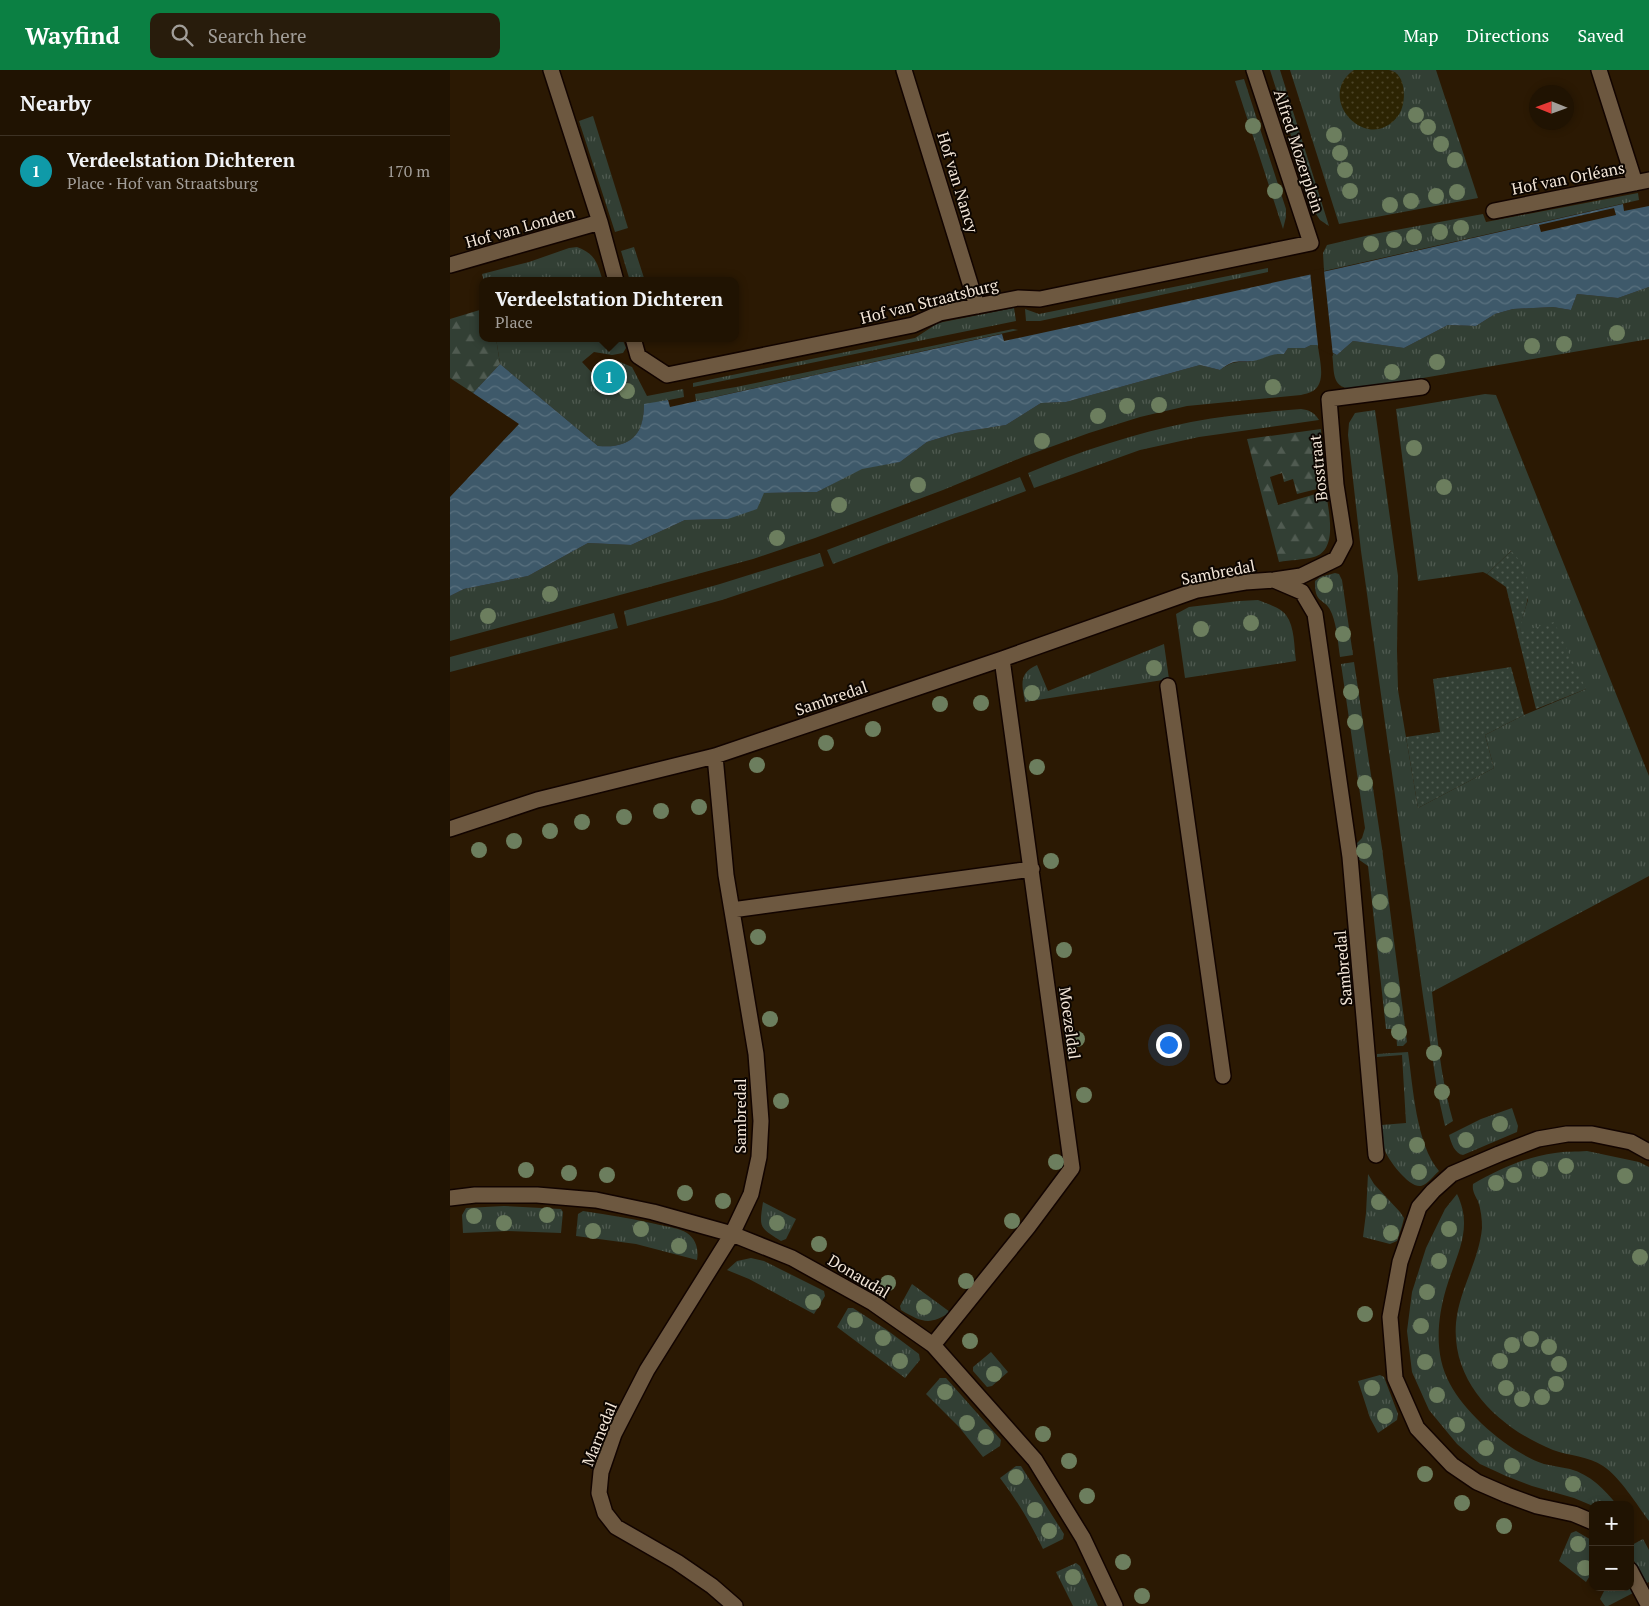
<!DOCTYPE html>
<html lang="en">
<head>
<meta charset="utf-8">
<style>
	:root { --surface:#201302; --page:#281c0c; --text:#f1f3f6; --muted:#a29e99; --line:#3d3224; --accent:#0b8043 }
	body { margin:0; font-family:"PT Serif",serif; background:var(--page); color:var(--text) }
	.controls { position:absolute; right:15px; bottom:15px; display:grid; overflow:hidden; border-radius:10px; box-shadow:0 2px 8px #0003 }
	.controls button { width:45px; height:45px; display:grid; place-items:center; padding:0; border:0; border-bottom:1px solid var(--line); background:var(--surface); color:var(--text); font:25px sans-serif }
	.compass { position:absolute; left:1079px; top:15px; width:45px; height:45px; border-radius:50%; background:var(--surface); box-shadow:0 2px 8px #0003; rotate:271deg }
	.you { position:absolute; left:718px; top:974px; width:18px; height:18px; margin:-12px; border:4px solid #fff; border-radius:50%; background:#1a73e8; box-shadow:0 0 0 8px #1a73e833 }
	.badge { display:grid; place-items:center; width:32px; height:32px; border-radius:50%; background:var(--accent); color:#fff; font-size:16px; font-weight:700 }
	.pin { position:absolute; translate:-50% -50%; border:2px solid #fff; box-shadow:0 1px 5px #0006 }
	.popup { position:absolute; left:29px; top:207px; width:260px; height:65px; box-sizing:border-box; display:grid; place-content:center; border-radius:10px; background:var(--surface); filter:drop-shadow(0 1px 4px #0005); font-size:16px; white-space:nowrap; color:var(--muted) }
	.popup b { font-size:19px; color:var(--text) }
	.popup::after { content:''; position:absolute; left:50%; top:100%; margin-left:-10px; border:10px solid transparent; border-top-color:var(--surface) }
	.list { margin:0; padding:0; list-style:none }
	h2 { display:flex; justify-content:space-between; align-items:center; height:65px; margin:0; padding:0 20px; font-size:21px }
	h2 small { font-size:16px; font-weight:400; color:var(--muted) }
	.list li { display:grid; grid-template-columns:32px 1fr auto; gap:15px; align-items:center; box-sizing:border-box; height:70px; padding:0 20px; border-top:1px solid var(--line) }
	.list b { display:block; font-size:19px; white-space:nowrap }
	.list p { margin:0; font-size:16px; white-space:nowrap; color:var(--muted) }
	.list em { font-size:16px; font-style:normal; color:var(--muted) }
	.icon { flex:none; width:28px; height:28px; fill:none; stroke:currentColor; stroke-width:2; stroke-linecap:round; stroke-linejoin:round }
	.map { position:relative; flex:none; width:1199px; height:1536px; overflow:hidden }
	header { display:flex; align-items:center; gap:30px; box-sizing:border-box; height:70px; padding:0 25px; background:var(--accent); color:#fff }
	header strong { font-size:24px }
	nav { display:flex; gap:28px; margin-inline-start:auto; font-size:18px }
	.search { width:350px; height:45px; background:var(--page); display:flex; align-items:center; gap:12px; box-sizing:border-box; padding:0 18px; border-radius:10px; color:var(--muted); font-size:19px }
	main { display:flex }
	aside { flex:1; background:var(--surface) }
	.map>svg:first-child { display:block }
</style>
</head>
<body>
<header>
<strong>Wayfind</strong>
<div class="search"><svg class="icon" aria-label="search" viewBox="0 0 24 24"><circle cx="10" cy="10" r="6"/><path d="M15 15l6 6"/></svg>Search here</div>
<nav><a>Map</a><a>Directions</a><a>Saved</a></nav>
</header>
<main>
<aside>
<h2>Nearby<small></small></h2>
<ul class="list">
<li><span class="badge" style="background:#0f9aa8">1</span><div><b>Verdeelstation Dichteren</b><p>Place · Hof van Straatsburg</p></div><em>170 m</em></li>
</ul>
</aside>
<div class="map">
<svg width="1199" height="1536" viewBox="0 0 1199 1536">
	<defs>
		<pattern id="grass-tufts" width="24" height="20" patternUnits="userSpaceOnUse" patternTransform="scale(1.25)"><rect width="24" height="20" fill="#323f34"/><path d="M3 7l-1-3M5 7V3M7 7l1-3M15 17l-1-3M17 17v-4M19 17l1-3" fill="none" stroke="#505b51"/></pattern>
		<pattern id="forest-firs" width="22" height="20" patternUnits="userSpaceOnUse" patternTransform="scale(1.25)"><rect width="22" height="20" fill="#323f34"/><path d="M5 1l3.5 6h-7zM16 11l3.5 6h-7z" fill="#505b51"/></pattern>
		<pattern id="sand-dots" width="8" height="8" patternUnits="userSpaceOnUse" patternTransform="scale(1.25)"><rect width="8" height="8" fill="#2c2403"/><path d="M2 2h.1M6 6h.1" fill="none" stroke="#4b4427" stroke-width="1.8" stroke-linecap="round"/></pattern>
		<pattern id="garden-dots" width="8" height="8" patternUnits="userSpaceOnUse" patternTransform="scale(1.25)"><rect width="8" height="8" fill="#323f34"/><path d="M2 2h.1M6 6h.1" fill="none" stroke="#505b51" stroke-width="1.8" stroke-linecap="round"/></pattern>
		<pattern id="water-waves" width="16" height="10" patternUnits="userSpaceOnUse" patternTransform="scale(1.25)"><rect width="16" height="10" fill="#3e596a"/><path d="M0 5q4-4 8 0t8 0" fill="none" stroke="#5a717f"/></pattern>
	</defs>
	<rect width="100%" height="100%" fill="#2b1903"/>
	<path fill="url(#grass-tufts)" d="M820,0h10l49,156 -9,-6 -4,-6z
		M840,0h146l42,128 -139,26z
		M794,9l42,130v8l-3,12 -48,-148z
		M143,46l35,112 -13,4 -36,-111z
		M1188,123l1,7 -315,71 -1,-18 4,-8 47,-11 109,-20 3,8z
		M127,177c19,7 20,16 26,34h-119l-2,-7 47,-12 40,-14z
		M184,177l11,34h-15l-9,-30z
		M818,198v4l-228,49h-14l-1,-12 14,5z
		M1199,217v52l-290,50c-29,1 -24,-14 -27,-36l5,2 16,-14 51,7 44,-23 28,1 19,-12 18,-5 40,-2 18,3 6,-16 41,4z
		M564,238l2,13 -323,66v-4l222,-45 23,-15z
		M563,259l5,1 -322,71 -1,-7 41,-7z
		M46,268h126l4,10 -3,5 -11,2 -18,-3 -12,10 26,28 14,-12 -13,-14 11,-2 12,5 15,29 36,-7 1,8 -40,8c0,18 -5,36 -26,40 -6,2 -14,1 -20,1l-98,-82z
		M861,275h7c1,14 9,37 -5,46 -3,2 -9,3 -12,4l-114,11 -47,11 -51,16 -66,24 -80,33 -128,48 -62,21 -74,20 -229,62v-45l14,-7 64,-13 60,-33 43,2 54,-25 43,-1 36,-26 53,-1 45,-24 38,-6 27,-20 29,-9 50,-8 35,-22 25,-1 134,-37 20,5c17,-12 16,-6 33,-9 12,-3 17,-8 31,-7l4,-6h17z
		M1035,324l11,1 153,381v100l-217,116c5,43 9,87 21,129l-8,5 -7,-31 -15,-99 -62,-445 -13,-116 1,-12 6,-10 20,-3 23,166 -1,74 1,40 20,118 76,-40 -9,-33 39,-20 62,-26 -65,-56 -1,-8 8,-25 -17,-49 -24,23 -4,-2 -65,9 -22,-172z
		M851,339c8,1 13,3 18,11l-120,17 -59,13 -106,38 -6,-15c53,-22 107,-40 163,-51 36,-7 73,-10 110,-13z
		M570,407l6,14 -193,73 -6,-14z
		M370,483l4,13 -102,34 -95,26 -3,-15 96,-27z
		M885,503l4,1 3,6 11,75 -13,2c-2,-14 -3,-30 -8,-43 -6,-17 -18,-8 -17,-33l5,-4z
		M808,530c9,4 22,7 28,15 9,12 8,32 10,46l-111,17 -9,-64 13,-7 50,-6z
		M164,543l4,15 -168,44v-15z
		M714,574l5,35 -144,23c-3,-16 -7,-29 12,-37l11,26z
		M904,592l28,186 25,194 -4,4h-6l-1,-17h-10l-18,-163 -10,-7 -2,-15 6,-6 3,-10 -24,-164z
		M958,982c5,34 8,92 31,119 -5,4 -11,13 -18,15 -12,2 -34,-27 -37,-38 -2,-7 -2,-16 -3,-23l25,-2 -4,-68 -25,2v-3z
		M1062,1038l6,18 -1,6 -54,23c-8,-1 -12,-12 -14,-20l32,-16z
		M1137,1081l52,11 10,5v354c-12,-16 -29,-44 -46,-55 -14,-10 -34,-10 -50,-16 -52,-21 -102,-66 -97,-127 3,-33 23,-62 26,-95 0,-9 -1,-18 -4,-27 -3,-6 -6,-10 -5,-17 26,-15 52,-27 82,-31 10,-2 21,-1 32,-2z
		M918,1104l6,10 26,28 4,6 -2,8 -5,15 -7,3 -27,-7 3,-24z
		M1007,1124c17,35 -1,61 -11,95 -9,31 -12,66 4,95 16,31 61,69 94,80 8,2 17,3 26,5 21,6 34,20 47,36l-24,1 -19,-8 -42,-12 -26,-10 -26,-12 -23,-20 -28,-34 -17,-38 -5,-41 5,-39 14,-44 19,-39z
		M313,1132l33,17 -10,20 -5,2c-22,-14 -22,-13 -18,-39z
		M54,1136l57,3 2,3 -2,21 -53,-2 -45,2 -1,-18 4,-7z
		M133,1141c26,4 52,8 77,14 9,2 19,3 27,8 9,6 12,17 10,27l-61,-16 -60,-8 2,-22z
		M301,1188l13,3 60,30 1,5 -11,18 -65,-35 -22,-9 10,-9z
		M462,1214l38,28c-20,14 -29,10 -49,-2l-1,-4z
		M398,1238h5l34,22 32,24 1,6 -15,18 -68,-51z
		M541,1282l17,20 -16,14 -5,1 -14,-16v-4z
		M930,1305l4,2 14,37 -1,6 -19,13 -8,-15 -12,-37z
		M490,1308h6l55,62 -1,6 -17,11 -24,-30 -33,-33z
		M566,1396h5l43,68 -1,5 -20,10c-12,-25 -26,-49 -43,-71z
		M1126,1461l17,10v30l-7,11 -27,-21 12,-28z
		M1193,1469l6,11v32l-2,1 -17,-29v-8z
		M626,1493l4,3 18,40h-25l-17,-34z
		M1180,1514l5,8 -27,14h-3l-5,-7 6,-12h24z"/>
	<path fill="url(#forest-firs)" d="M33,239v29h13l4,26 -27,29 -23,-15v-59z
		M871,359l4,58 -28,7 -4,-15 -9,3 -2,-9 -12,4 8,28 48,-14c2,19 13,59 -12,66 -11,3 -24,3 -35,5l-32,-123z"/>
	<path fill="url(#sand-dots)" d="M904,0c11,0 24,0 35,0 18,3 18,34 9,46 -31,40 -84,-19 -44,-46z"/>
	<path fill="url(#garden-dots)" d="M1061,481c14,12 20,33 16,51 -2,10 -7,19 -6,30l33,-10 32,67 -50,20 -30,-122 -19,-13z
		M1061,597l13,48 -39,20 9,33 -76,40 -12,-71 34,-5 -7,-53z"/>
	<path fill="url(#water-waves)" d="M1173,134l1,7 25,-5v81l-31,11 -41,-4 -6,16 -18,-3 -40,2 -18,5 -19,12 -28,-1 -44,23 -51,-7 -16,14 -20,-10h-6l-6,3h-17l-4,6c-15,-1 -19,5 -31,7 -17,2 -17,-3 -33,9l-20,-5 -134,37 -25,1 -35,22 -50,8 -29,9 -27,20 -38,7 -45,23 -53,1 -7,16 -29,10 -43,1 -54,25 -43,-2 -60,33 -64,13 -14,7v-99l69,-73 -46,-31 27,-29 98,82c6,0 14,1 20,-1 21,-4 26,-22 26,-41l24,-4 2,7 332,-73 2,7 332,-72z"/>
	<path fill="#2b1903" d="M1164,138l2,7 -75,17 -2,-7z
		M874,198v3l9,85 -15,-8v-3l-8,-74z"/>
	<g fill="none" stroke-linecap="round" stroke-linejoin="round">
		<defs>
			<path id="minor" d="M101,0l49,152 16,59
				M454,0l73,236
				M1149,0l36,113
				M1044,141l155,-31
				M0,195l150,-43
				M183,268l5,18 29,19 246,-50 27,-12 78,-15 22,1 271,-56 -57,-173
				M824,510l28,12 13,22 35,243 26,298
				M718,616l55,390
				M265,686l11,119 30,179 5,67 -2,36 -8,37 -19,40 -85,136 -33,64 -13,38 -2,21 6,20 11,14 61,35 35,24 23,20
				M0,759l87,-29 178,-44 287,-97 195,-69 48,-8 29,-2 27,-4 35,-17 9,-17 -9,-57 -7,-86 93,-12
				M282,840l300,-41
				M0,1128l25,-3h62l59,5 57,12 79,22 60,24 81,45 60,42 102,115 48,78 32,68
				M483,1275l95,-118 44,-59 -70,-509
				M1143,1452l-19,-8 -37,-8 -30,-11 -30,-13 -25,-17 -35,-37 -22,-50 -5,-61 10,-55 19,-55 14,-16 19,-17 47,-20 39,-15 29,-5h25l39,8 18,10
				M1180,1500l19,36"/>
		</defs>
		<use href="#minor" stroke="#120400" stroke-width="18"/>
		<use href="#minor" stroke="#6d5840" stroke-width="15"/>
	</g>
	<g fill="#6c7e5e">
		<circle cx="966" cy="45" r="8"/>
		<circle cx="803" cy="56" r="8"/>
		<circle cx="978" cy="57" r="8"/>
		<circle cx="884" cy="65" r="8"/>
		<circle cx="991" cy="74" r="8"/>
		<circle cx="890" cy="83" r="8"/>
		<circle cx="1005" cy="90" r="8"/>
		<circle cx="895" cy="100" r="8"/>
		<circle cx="825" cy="121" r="8"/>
		<circle cx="900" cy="121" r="8"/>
		<circle cx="1007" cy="122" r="8"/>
		<circle cx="986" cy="126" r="8"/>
		<circle cx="961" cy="131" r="8"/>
		<circle cx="940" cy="135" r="8"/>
		<circle cx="1011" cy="158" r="8"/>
		<circle cx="990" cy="162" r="8"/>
		<circle cx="964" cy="167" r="8"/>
		<circle cx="944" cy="170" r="8"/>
		<circle cx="921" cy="174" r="8"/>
		<circle cx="1167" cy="263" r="8"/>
		<circle cx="1114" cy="274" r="8"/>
		<circle cx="1082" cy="276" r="8"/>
		<circle cx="987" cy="292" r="8"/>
		<circle cx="942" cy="302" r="8"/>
		<circle cx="823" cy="317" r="8"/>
		<circle cx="177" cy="321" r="8"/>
		<circle cx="709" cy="335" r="8"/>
		<circle cx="677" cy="336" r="8"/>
		<circle cx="648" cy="346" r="8"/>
		<circle cx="592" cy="371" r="8"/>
		<circle cx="964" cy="378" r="8"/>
		<circle cx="468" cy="415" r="8"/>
		<circle cx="994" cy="417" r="8"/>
		<circle cx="389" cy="435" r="8"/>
		<circle cx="327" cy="468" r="8"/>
		<circle cx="875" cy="515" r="8"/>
		<circle cx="100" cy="524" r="8"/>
		<circle cx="38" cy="546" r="8"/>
		<circle cx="801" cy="553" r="8"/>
		<circle cx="751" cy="559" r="8"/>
		<circle cx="893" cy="564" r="8"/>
		<circle cx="704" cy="598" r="8"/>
		<circle cx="901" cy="622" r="8"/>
		<circle cx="582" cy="623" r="8"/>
		<circle cx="531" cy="633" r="8"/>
		<circle cx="490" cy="634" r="8"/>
		<circle cx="905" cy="652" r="8"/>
		<circle cx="423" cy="659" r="8"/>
		<circle cx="376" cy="673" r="8"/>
		<circle cx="307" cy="695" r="8"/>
		<circle cx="587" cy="697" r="8"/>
		<circle cx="915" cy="713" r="8"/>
		<circle cx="249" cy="737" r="8"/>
		<circle cx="211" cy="741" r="8"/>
		<circle cx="174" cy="747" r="8"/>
		<circle cx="132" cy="752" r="8"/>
		<circle cx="100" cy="761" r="8"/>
		<circle cx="64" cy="771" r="8"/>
		<circle cx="29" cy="780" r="8"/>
		<circle cx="914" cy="781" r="8"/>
		<circle cx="601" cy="791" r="8"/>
		<circle cx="930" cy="832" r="8"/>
		<circle cx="308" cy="867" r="8"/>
		<circle cx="935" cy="875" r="8"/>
		<circle cx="614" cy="880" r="8"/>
		<circle cx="942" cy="920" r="8"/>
		<circle cx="942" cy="940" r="8"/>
		<circle cx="320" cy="949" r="8"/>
		<circle cx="949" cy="962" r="8"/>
		<circle cx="627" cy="969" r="8"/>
		<circle cx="984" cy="983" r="8"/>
		<circle cx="992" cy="1022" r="8"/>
		<circle cx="634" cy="1025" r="8"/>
		<circle cx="331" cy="1031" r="8"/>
		<circle cx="1050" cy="1054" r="8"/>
		<circle cx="1016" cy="1070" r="8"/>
		<circle cx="967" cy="1075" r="8"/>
		<circle cx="606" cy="1092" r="8"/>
		<circle cx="1116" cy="1096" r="8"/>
		<circle cx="1090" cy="1099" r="8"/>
		<circle cx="76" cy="1100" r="8"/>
		<circle cx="969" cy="1102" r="8"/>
		<circle cx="119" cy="1103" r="8"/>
		<circle cx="157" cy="1105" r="8"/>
		<circle cx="1064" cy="1105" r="8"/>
		<circle cx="1175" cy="1106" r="8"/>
		<circle cx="1046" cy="1113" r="8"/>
		<circle cx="235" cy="1123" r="8"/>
		<circle cx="273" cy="1131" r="8"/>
		<circle cx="929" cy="1132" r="8"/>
		<circle cx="97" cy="1145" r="8"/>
		<circle cx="24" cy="1146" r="8"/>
		<circle cx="562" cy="1151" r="8"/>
		<circle cx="54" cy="1153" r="8"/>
		<circle cx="327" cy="1153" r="8"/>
		<circle cx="191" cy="1159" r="8"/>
		<circle cx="999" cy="1159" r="8"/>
		<circle cx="143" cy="1161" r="8"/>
		<circle cx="941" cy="1163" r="8"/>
		<circle cx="369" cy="1174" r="8"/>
		<circle cx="229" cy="1176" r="8"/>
		<circle cx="1190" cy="1187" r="8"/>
		<circle cx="989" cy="1191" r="8"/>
		<circle cx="516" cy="1211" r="8"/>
		<circle cx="438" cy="1213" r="8"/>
		<circle cx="977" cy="1222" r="8"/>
		<circle cx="363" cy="1232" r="8"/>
		<circle cx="474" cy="1237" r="8"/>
		<circle cx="915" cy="1244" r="8"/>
		<circle cx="405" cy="1250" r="8"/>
		<circle cx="971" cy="1256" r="8"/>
		<circle cx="433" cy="1268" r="8"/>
		<circle cx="1081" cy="1269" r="8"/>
		<circle cx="520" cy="1271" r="8"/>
		<circle cx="1062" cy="1275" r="8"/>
		<circle cx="1099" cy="1277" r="8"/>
		<circle cx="450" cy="1291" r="8"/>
		<circle cx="1050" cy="1291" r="8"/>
		<circle cx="975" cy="1292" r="8"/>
		<circle cx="1109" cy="1294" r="8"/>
		<circle cx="544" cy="1304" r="8"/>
		<circle cx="1106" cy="1314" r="8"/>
		<circle cx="922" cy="1318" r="8"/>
		<circle cx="1056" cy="1318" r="8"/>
		<circle cx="495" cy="1322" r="8"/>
		<circle cx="987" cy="1325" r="8"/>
		<circle cx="1092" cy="1327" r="8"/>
		<circle cx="1072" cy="1329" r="8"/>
		<circle cx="935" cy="1346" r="8"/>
		<circle cx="517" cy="1353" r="8"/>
		<circle cx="1007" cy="1355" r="8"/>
		<circle cx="593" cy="1364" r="8"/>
		<circle cx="536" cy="1367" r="8"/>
		<circle cx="1036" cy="1378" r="8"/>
		<circle cx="619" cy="1391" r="8"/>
		<circle cx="1062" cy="1396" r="8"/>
		<circle cx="975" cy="1404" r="8"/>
		<circle cx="566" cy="1407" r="8"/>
		<circle cx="1123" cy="1414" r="8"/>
		<circle cx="637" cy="1426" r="8"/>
		<circle cx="1012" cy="1433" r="8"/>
		<circle cx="585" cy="1440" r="8"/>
		<circle cx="1054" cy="1456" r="8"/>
		<circle cx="599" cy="1461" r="8"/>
		<circle cx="1128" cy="1474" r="8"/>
		<circle cx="673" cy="1492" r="8"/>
		<circle cx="1135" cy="1498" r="8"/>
		<circle cx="623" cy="1507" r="8"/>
		<circle cx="692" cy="1526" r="8"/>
	</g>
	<g text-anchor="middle" stroke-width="4" stroke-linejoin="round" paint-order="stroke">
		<g font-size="16" fill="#f3e6d8" stroke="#0d0601">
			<text transform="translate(849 81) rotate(72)" y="6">Alfred Mozerplein</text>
			<text transform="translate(1118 108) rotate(-11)" y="6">Hof van Orléans</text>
			<text transform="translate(508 112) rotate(73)" y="6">Hof van Nancy</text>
			<text transform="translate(70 157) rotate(-16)" y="6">Hof van Londen</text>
			<text transform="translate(479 231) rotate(-14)" y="6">Hof van Straatsburg</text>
			<text transform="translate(868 398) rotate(-96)" y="6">Bosstraat</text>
			<text transform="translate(768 502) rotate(-11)" y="6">Sambredal</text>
			<text transform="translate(381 628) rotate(-19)" y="6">Sambredal</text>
			<text transform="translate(893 898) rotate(-95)" y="6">Sambredal</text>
			<text transform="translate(620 953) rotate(82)" y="6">Moezeldal</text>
			<text transform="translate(290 1046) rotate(-90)" y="6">Sambredal</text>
			<text transform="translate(409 1206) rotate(31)" y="6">Donaudal</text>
			<text transform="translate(149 1364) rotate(-68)" y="6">Marnedal</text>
		</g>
	</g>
</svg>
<div class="controls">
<button>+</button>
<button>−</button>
</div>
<svg class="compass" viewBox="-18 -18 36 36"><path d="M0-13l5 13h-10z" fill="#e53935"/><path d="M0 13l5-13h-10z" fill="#a29e99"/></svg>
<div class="you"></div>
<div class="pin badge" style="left:159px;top:307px;background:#0f9aa8">1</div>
<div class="popup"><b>Verdeelstation Dichteren</b>Place</div>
</div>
</main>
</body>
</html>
